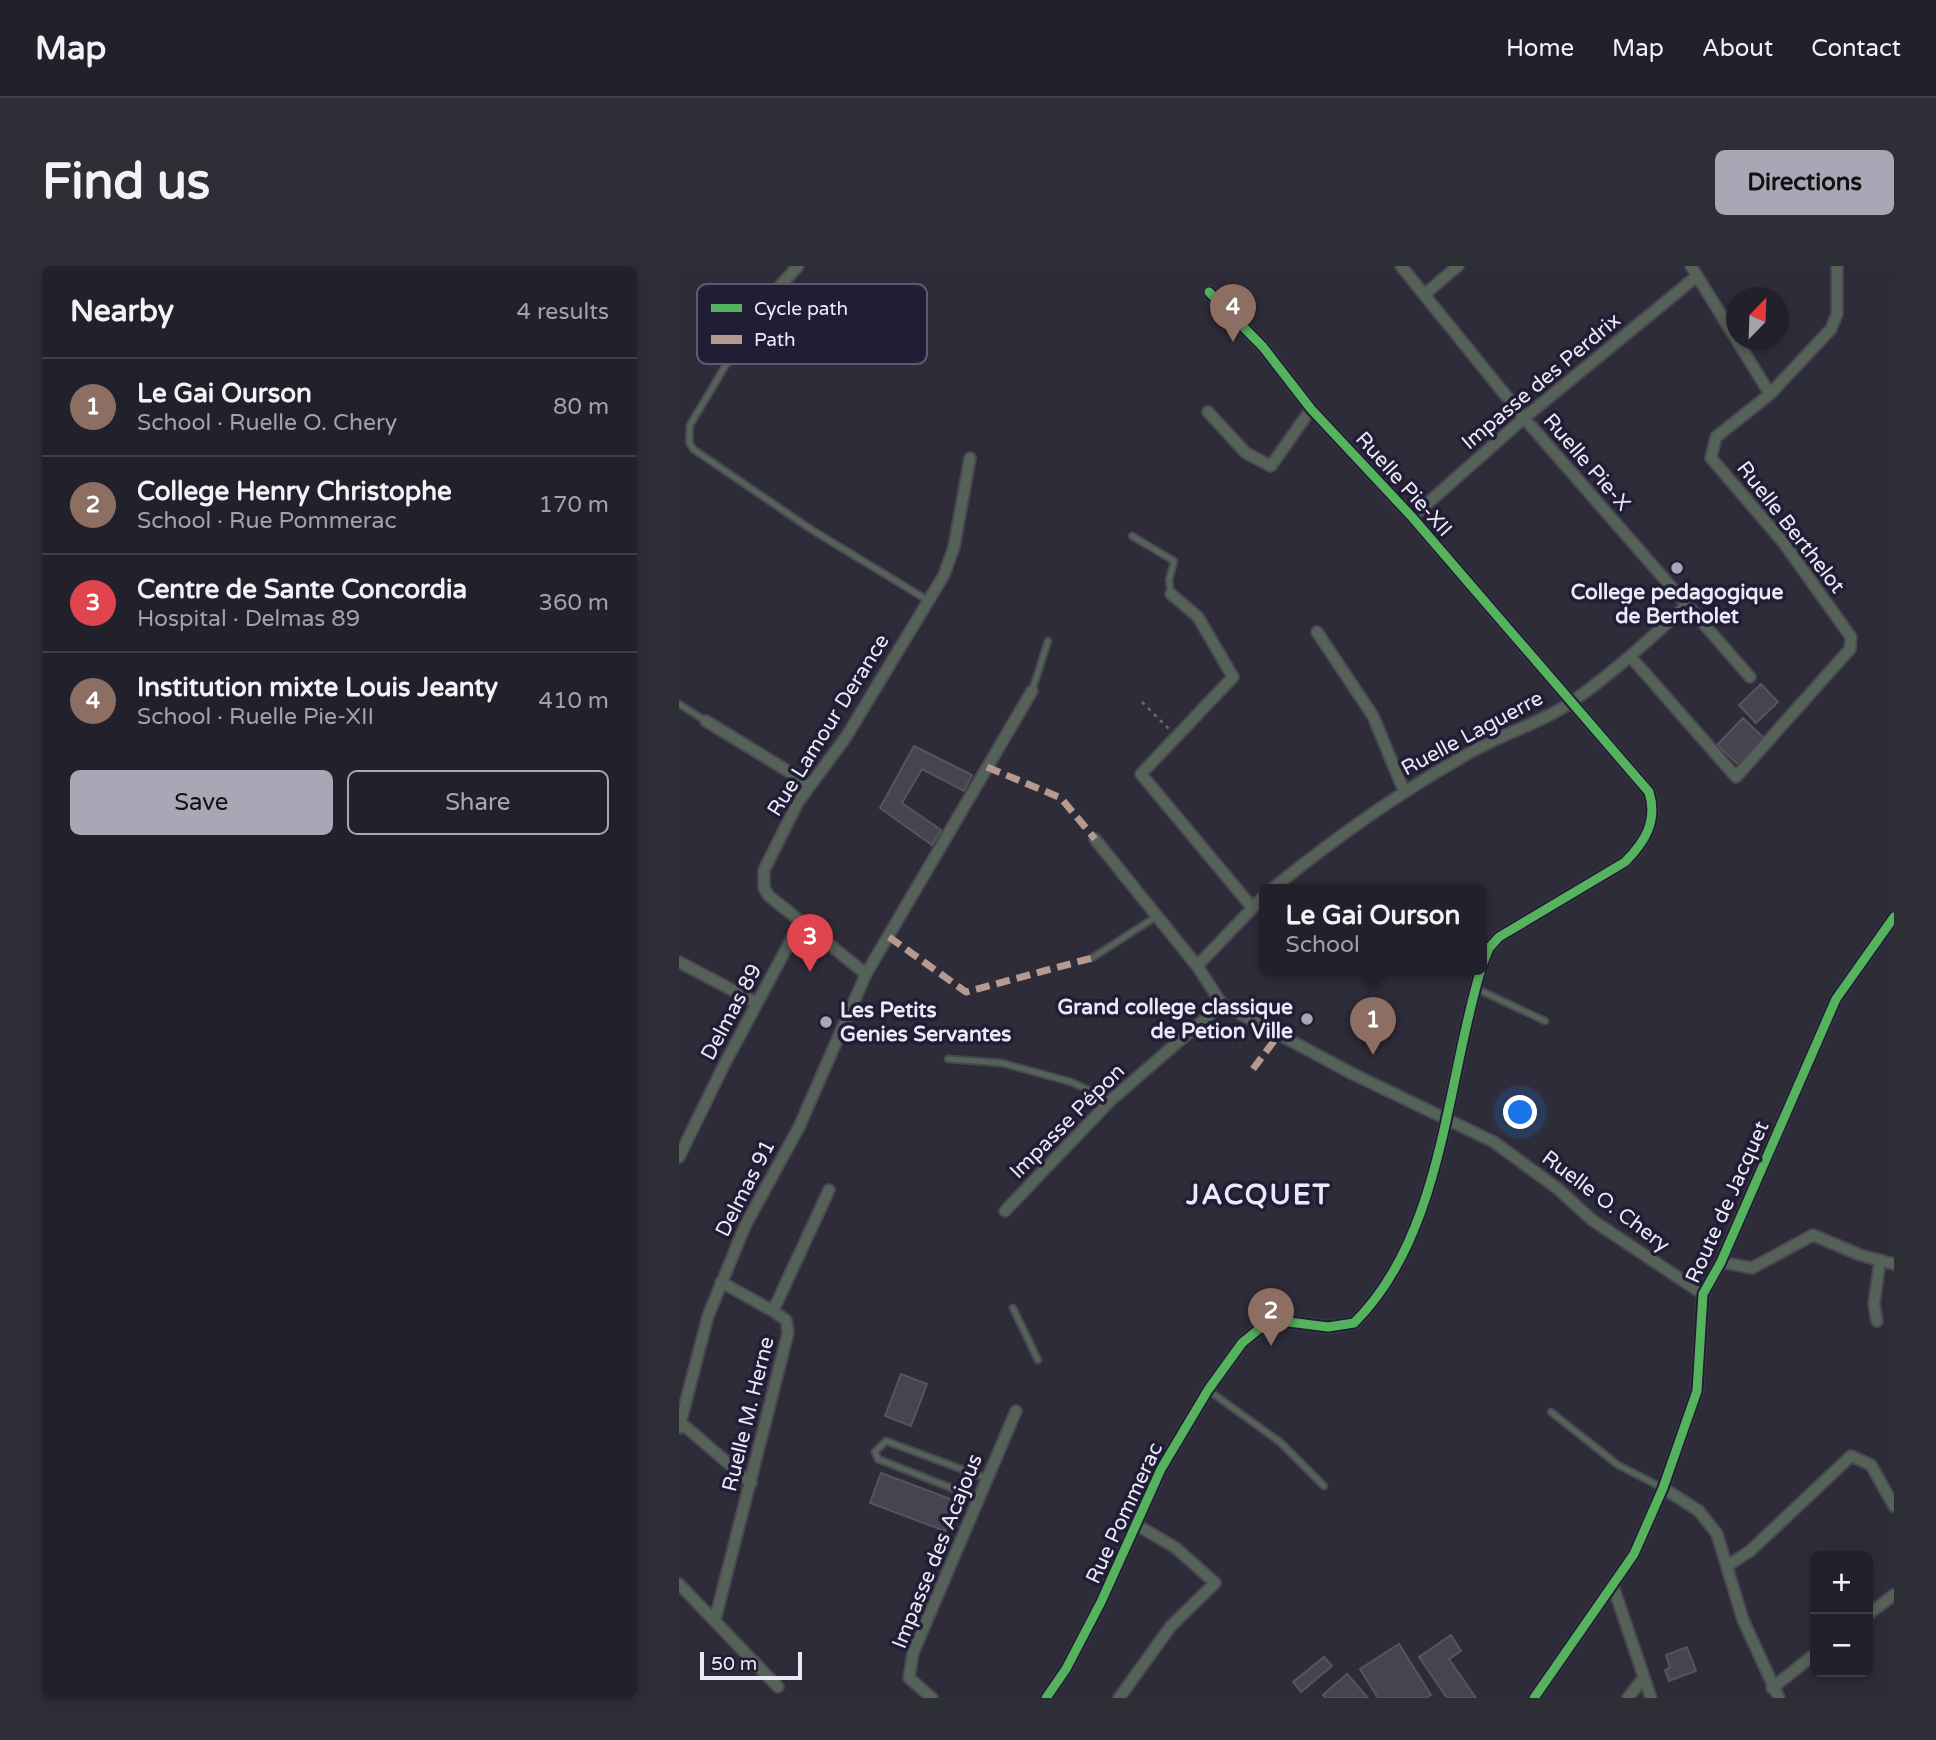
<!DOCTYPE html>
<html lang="en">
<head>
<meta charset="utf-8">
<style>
	:root { --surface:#22212b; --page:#2e2e37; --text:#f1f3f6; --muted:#a2a3a9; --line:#3f3e47; --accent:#a9a7b6 }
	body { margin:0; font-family:"Varela Round",sans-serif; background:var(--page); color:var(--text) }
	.controls { position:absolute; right:21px; bottom:21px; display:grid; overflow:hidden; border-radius:10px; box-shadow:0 4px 10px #0003 }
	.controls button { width:63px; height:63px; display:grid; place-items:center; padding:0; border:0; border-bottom:2px solid var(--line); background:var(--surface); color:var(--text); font:35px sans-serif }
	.compass { position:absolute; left:1047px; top:21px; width:63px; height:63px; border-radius:50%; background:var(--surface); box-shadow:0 4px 10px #0003; rotate:23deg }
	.scale { position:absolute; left:21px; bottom:18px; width:102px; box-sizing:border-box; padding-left:7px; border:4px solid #ebe9f9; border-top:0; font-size:19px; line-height:24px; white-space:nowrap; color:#ebe9f9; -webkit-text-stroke:5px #211d34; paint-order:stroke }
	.you { position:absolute; left:842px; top:847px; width:24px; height:24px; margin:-18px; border:5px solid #fff; border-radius:50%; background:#1a73e8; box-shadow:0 0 0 10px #1a73e833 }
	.badge { display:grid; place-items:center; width:46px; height:46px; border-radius:50%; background:var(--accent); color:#fff; font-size:23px; font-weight:700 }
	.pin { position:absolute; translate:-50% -58px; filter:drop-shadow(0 2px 4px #0008) }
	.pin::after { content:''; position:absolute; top:37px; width:24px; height:21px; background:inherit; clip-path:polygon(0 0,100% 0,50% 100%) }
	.popup { position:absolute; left:580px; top:618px; width:228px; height:91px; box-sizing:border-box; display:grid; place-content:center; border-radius:10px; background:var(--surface); filter:drop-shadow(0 2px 5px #0005); font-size:23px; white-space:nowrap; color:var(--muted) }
	.popup b { font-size:26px; color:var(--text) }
	.popup::after { content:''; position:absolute; left:50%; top:100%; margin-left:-14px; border:14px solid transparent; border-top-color:var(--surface) }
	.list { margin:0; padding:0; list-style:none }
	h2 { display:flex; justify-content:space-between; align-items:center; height:91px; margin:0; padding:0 28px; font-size:30px }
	h2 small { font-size:23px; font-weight:400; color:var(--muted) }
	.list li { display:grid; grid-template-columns:46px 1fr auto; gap:21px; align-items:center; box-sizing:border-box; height:98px; padding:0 28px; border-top:2px solid var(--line) }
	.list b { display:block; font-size:26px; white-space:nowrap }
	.list p { margin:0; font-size:23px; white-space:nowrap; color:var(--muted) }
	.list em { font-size:23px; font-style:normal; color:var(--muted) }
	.actions { display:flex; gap:14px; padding:21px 28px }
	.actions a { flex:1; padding:16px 0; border:2px solid var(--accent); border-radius:10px; text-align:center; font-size:24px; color:var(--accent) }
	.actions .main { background:var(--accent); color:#111 }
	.map { position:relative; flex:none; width:1215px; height:1432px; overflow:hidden; border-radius:10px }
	header { display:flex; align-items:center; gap:42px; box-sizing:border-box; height:98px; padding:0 35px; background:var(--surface); border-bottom:2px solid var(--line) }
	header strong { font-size:33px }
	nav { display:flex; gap:38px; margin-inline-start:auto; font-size:24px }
	.intro { display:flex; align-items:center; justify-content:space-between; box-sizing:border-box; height:168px; padding:0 42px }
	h1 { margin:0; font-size:49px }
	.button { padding:18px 32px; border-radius:10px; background:var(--accent); color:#111; font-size:24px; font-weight:700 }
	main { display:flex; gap:42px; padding:0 42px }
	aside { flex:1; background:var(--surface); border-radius:10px; box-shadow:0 4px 10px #0003 }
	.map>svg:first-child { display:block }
</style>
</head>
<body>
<header>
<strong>Map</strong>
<nav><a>Home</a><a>Map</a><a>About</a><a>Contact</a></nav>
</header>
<div class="intro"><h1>Find us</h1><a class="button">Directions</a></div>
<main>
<aside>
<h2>Nearby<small>4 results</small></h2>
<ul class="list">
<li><span class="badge" style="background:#8d6e63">1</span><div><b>Le Gai Ourson</b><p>School · Ruelle O. Chery</p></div><em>80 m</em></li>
<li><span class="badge" style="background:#8d6e63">2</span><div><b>College Henry Christophe</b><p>School · Rue Pommerac</p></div><em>170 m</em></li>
<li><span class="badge" style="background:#e0444e">3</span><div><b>Centre de Sante Concordia</b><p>Hospital · Delmas 89</p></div><em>360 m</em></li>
<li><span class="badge" style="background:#8d6e63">4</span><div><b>Institution mixte Louis Jeanty</b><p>School · Ruelle Pie-XII</p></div><em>410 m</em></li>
</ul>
<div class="actions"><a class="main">Save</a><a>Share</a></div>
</aside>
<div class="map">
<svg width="1215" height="1432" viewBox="0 0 1215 1432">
	<rect width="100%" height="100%" fill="#2e2c39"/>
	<path fill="#46444f" stroke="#56545f" stroke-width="2" d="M1082,418l17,18 -22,21 -17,-18z
		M1064,452l24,23 -25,27 -25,-23z
		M235,480l58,29 -8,16 -42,-22 -20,34 39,27 -9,15 -52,-37z
		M222,1108l26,10 -16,42 -26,-10z
		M202,1207l75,28 -11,30 -75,-28z
		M772,1369l10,16 -12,8 27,39h-29l-28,-41z
		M720,1378l32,51 -5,3h-48l-18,-29z
		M1008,1381l9,24 -27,10 -4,-11 5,-2 -4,-13z
		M645,1391l8,9 -31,26 -8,-10z
		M668,1408l21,24h-42l-3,-3z"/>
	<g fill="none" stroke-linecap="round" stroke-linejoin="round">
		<defs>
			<path id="service" d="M66,67l-55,92 -1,17 4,7 119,81 117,71
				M453,270l42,25 -5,19 2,14
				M353,425l16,-50
				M0,438l27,17
				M413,692l65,-42
				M796,722l70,33
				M269,793l54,4 69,19 40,18
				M334,1042l25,52
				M529,1124l72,52 44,44
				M872,1146l67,53 45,23
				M288,1205l-8,20 -81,-32 -3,-7 11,-11 102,38"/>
			<path id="minor" d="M722,0l123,152 226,259
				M1012,0l79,128
				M530,26l54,55 48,62 101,108 237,275c9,29 -4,50 -24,70l-126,75 -10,11 -8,20
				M746,28l33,-28
				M66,66l18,-27 35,-39
				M529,146l38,41 25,13 40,-57
				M733,251l112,-99 173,-142
				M492,328l27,23 35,60 -92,97 110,132
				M638,366l56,84 31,75
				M951,390l106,121 114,-128 1,-12 -68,-95 -72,-84 5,-21 54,-43 61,-65 6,-15v-48
				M27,455l103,63
				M416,573l102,127 25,38 131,70 141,68 64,47 34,31 111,74
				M593,623c64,-52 129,-98 201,-138 32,-18 70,-29 100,-50 40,-28 77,-62 113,-95
				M0,696l78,41
				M518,700l68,-71
				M187,708l-97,-78 -5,-8v-18l34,-68 48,-65 98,-162 10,-28 16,-89
				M0,891l45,-92 76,-142
				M326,945l106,-111 111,-96
				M1042,996l31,6 61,-33 47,20 34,9
				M42,1016l52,29
				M1198,1055l-3,-17 6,-44
				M1,1156l71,61
				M0,1162l29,-112 37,-90 54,-99 67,-153 166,-283
				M984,1222l36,23 18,23 26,86 36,78
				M1048,1300l23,-15 101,-95 20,9 23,41
				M0,1318l99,103
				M934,1320l38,112
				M1189,1348l26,-19
				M36,1354l73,-287 -2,-13 -13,-9 56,-121
				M1093,1422l43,-34
				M253,1432l-23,-20 4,-25 103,-242
				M367,1432l20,-29 35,-67 60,-133 47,-79 34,-47 17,-14 22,-8 47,6 26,-4c89,-88 92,-240 127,-354
				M440,1432l52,-72 44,-43 -39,-35 -41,-24
				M855,1432l100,-144 29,-66 34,-97 6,-97 18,-32 115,-263 58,-82
				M949,1432l16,-21"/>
		</defs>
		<use href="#service" stroke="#494753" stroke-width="9"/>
		<use href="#minor" stroke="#494753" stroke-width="14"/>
		<path stroke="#656d69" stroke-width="2.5" stroke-dasharray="3.5 5" stroke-linecap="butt" d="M463,436l27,27"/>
		<use href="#service" stroke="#556258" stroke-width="5"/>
		<use href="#minor" stroke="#556258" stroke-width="10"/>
		<path stroke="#b69a8f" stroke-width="7" stroke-dasharray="14 7" stroke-linecap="butt" d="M308,501l74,31 34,41
			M210,671l77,55 126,-34
			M574,803l27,-36"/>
		<defs>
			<path id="cycleway" d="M530,26l54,55 48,62 101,108 237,275c9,29 -4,50 -24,70l-126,75 -10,11 -8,20
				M367,1432l20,-29 35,-67 60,-133 47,-79 34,-47 17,-14 22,-8 47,6 26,-4c89,-88 92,-240 127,-354
				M855,1432l100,-144 29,-66 34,-97 6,-97 18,-32 115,-263 58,-82"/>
		</defs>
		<use href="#cycleway" stroke="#211d34" stroke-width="13"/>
		<use href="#cycleway" stroke="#56b35d" stroke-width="9"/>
	</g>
	<g fill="#a9a7b6" stroke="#211d34" stroke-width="2.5">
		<circle cx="998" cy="302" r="7"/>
		<circle cx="628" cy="753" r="7"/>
		<circle cx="147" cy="756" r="7"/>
	</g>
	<g text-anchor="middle" stroke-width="7" stroke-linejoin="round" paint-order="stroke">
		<g font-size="21" fill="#ebe9f9" stroke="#211d34">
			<text transform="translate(862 115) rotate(-40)" y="7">Impasse des Perdrix</text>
			<text transform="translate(908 196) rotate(49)" y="7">Ruelle Pie-X</text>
			<text transform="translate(725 218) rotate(48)" y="7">Ruelle Pie-XII</text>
			<text transform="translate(1112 261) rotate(52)" y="7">Ruelle Berthelot</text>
			<text transform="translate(149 459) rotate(-58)" y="7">Rue Lamour Derance</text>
			<text transform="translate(793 467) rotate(-28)" y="7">Ruelle Laguerre</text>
			<text transform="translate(52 746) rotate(-62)" y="7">Delmas 89</text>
			<text transform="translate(388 855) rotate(-45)" y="7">Impasse Pépon</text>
			<text transform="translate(66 922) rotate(-63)" y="7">Delmas 91</text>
			<text transform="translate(927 935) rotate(37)" y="7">Ruelle O. Chery</text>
			<text transform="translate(1048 936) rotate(-66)" y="7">Route de Jacquet</text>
			<text transform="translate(69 1148) rotate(-76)" y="7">Ruelle M. Herne</text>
			<text transform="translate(445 1247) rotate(-65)" y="7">Rue Pommerac</text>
			<text transform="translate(258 1285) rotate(-68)" y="7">Impasse des Acajous</text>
		</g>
		<g font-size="21" font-weight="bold" fill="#ebe9f9" stroke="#211d34">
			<text x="998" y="333">College pedagogique<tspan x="998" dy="24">de Bertholet</tspan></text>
			<text x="614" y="748" text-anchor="end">Grand college classique<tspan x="614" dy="24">de Petion Ville</tspan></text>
			<text x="161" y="751" text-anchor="start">Les Petits<tspan x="161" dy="24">Genies Servantes</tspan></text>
		</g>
		<g font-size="28" font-weight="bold" letter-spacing="2" fill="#ebe9f9" stroke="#211d34">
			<text x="580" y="938">JACQUET</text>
		</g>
	</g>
	<rect x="18" y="18" width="230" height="80" rx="10" fill="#211d34" stroke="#5e5a6f" stroke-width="2"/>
	<rect x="32" y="38" width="31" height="8" fill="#56b35d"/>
	<rect x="32" y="69" width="31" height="9" fill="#b69a8f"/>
	<g font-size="19" fill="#ebe9f9">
		<text x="75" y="49">Cycle path</text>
		<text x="75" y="80">Path</text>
	</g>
</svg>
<div class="controls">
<button>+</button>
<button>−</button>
</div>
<svg class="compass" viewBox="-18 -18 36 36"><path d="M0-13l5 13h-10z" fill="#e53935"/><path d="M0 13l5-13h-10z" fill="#a2a3a9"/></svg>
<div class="scale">50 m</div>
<div class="you"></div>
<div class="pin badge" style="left:694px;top:789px;background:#8d6e63">1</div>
<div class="popup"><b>Le Gai Ourson</b>School</div>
<div class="pin badge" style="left:592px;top:1080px;background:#8d6e63">2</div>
<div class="pin badge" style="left:131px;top:706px;background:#e0444e">3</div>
<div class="pin badge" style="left:554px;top:76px;background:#8d6e63">4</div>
</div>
</main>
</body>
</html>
